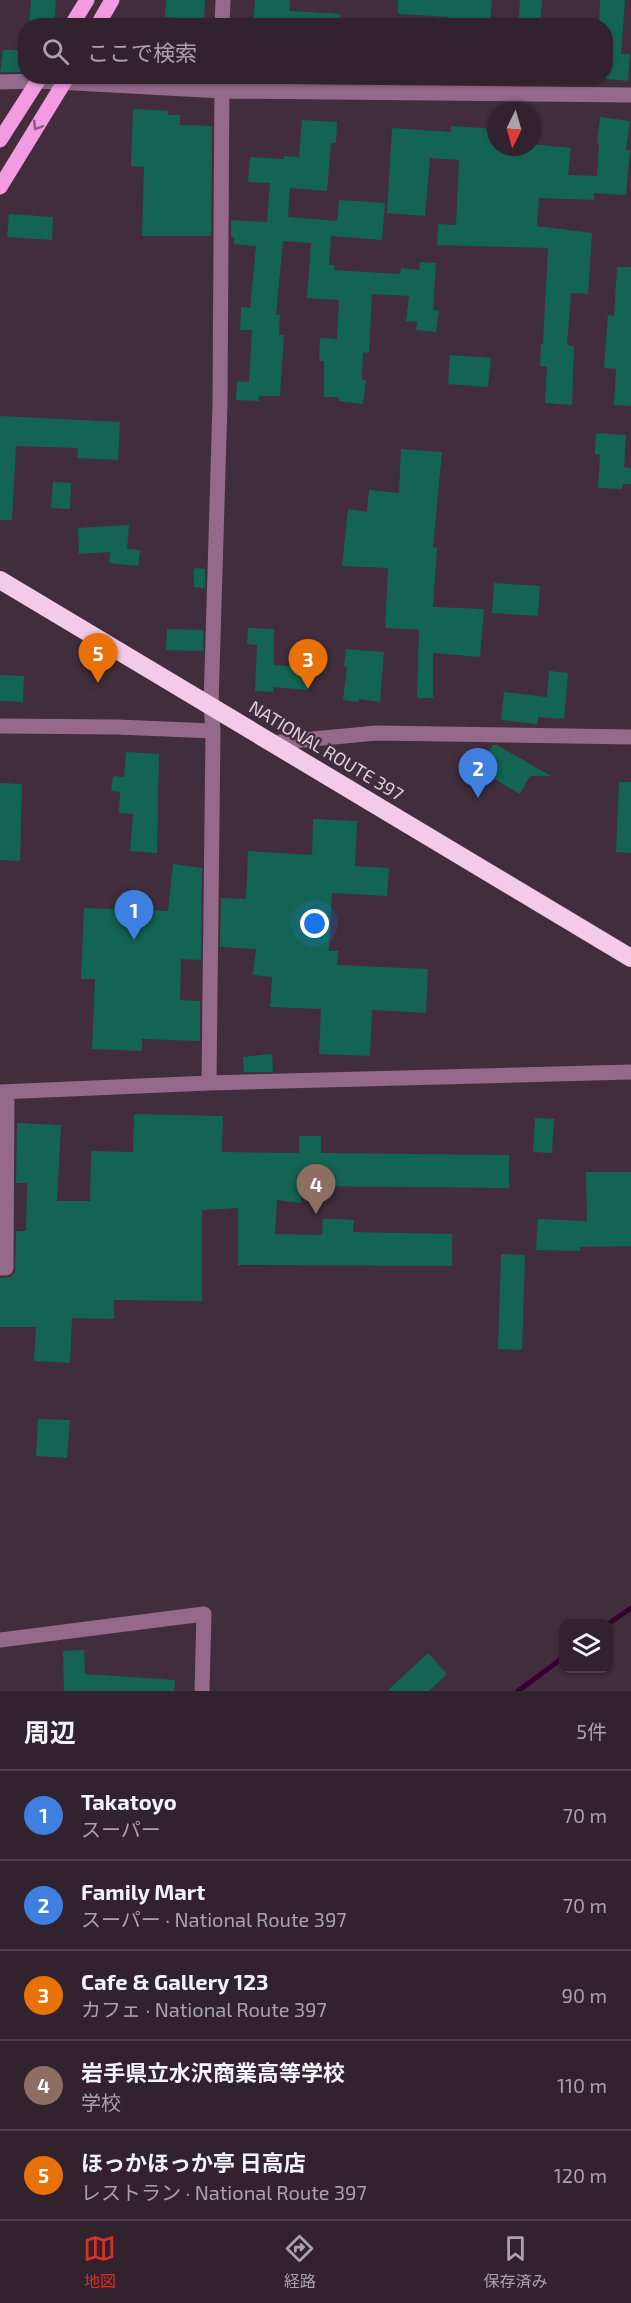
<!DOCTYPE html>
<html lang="ja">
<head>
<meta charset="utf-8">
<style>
	:root { --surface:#31222d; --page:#3d2f39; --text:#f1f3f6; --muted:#a8a4aa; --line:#4c3f49; --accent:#d93025 }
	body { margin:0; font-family:"Exo 2","Noto Sans JP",sans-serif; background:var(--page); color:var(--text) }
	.controls { position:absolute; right:18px; bottom:18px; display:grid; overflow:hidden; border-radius:12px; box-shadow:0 2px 4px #0004 }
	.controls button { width:54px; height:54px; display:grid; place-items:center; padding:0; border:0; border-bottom:2px solid var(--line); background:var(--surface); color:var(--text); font:30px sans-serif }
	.compass { position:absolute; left:487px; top:102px; width:54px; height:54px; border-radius:50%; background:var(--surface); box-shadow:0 2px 4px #0004; rotate:185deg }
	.you { position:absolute; left:315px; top:924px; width:21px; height:21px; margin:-15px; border:4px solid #fff; border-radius:50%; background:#1a73e8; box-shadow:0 0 0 9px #1a73e833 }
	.badge { display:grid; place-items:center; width:39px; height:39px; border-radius:50%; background:var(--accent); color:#fff; font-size:20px; font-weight:700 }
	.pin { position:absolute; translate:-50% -50px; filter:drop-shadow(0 2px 3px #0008) }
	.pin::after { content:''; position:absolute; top:32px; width:21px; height:18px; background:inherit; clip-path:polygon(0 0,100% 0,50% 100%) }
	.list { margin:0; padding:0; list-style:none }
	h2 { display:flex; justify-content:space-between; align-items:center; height:78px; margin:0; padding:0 24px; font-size:26px }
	h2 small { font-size:20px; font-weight:400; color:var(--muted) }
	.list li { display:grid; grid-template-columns:39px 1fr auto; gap:18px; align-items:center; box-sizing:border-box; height:90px; padding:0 24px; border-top:2px solid var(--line) }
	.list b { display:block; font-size:22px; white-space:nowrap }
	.list p { margin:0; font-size:20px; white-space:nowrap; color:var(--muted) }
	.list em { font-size:20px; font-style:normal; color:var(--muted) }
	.icon { flex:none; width:33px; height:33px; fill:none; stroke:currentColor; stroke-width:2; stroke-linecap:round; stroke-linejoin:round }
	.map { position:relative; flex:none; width:631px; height:1691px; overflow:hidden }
	.search { position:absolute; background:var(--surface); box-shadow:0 2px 4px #0004; left:18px; right:18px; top:18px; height:66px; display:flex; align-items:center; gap:15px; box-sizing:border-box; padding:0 21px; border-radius:24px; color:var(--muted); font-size:22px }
	.sheet { height:528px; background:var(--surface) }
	nav { display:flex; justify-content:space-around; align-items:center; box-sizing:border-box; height:84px; border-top:2px solid var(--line); background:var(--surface); font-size:16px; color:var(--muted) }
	nav a { display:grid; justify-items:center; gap:3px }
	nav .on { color:var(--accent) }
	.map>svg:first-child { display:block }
</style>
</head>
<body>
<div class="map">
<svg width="631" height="1691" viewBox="0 0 631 1691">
	<rect width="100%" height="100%" fill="#412d3c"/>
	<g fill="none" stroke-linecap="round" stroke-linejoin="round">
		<path stroke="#35012e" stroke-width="5" d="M608,1624l23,-16
			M518,1691l46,-34"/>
	</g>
	<path fill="#146453" d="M31,0h25l-2,26h-25z
		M166,0h39l-1,20 -39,-3z
		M255,0h35l-1,11 51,3v12h-87z
		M398,0h94l-2,23 -42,-3 1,-3 -51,-3z
		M520,0h22l-2,26h-22z
		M600,0h25l-4,54h9l-2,27 -22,-2v-53h-7z
		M3,50h23v22h-26z
		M133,109l36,2 -1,4h12v10l32,1 -1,110h-69l2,-69 -13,-1z
		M600,117l30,4 -4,29h4l-4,45 -32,-2v7l-55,-2 -2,28 55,7 -4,61 -17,-1 -4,52 7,1 -2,59 -27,-2 2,-36 -7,-1 1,-22h2l5,-96 -111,-3 1,-21 18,1 3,-65 -29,-2 -5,58 -38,-3 5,-85 59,4v-6l45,3v18h36v-3l39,4 -3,27 29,1 2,-32 -2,-1z
		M302,120l35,2 -1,21h-5l-4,48 -37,-3 -2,29 49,4 2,-21 46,3 -3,37 -51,-4 -2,29h6l-1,5 66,4 1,-6 18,2 1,-8 16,1 -3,47 6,1 -3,21 -20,-2 1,-8 -11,-1 3,-25 -37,-2 -3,59 -6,-1 -1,28h4l-3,24 -24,-3v-4h-15v-36h-5l1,-23 17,1 2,-39 -32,-2 4,-55 -28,-2 -7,74h4l-1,20h5l-4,61h-21v5l-23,-1 1,-19 12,1 3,-52h-12l1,-23 9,1 6,-62 -22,-2v-7h-3v-17l36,2 3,-39 -22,-1 2,-25 34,2v-3l15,1z
		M9,214l44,3 -1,23 -45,-3z
		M617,267h14v139l-17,-1 2,-36 -12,-1 4,-53 6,1z
		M450,355l41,3 -3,29 -40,-3z
		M0,416l120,6 -2,38 -41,-2 1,-10 -62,-2 -4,74h-12z
		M596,433l30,2 -2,32 7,1v16h-8l-1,5 -24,-1 2,-33 -5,-1z
		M401,449l41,3 -9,95 4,1 -4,59 51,2 -4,48 -47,-4v45h-16l2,-68 -34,-2 3,-60 -46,-2 6,-57 19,3 2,-22 30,3z
		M53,482l18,1 -1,26 -19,-1z
		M129,525l-2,24 13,1 -2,16 -29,-3 1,-11 -31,2 -1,-26z
		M194,568l11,1v19l-11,-1z
		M494,583l46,3 -2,30 -46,-3z
		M248,628l26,1v36l34,3 -1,22 -34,-3v5l-18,-1 2,-46 -10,-1z
		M167,629l36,1v21l-37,-1z
		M346,649l38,3 -4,50 -21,-3 -1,3 -15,-2 4,-33h-3z
		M549,671l19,2 -4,46 -26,-2 -1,7 -36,-4 3,-28 43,5z
		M0,675l24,1 -1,26 -23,-1z
		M493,745h4l54,31h-21l-10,18 -41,-24z
		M126,752l33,2 -2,99 -27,-2 3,-37 -14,-1 1,-21 -9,-1 2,-15 11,1z
		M619,782h12v71l-15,-1z
		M0,783l22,1 -2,77 -20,-1z
		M313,819l44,2 -2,45 34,2 -2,28 -55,-3 -3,58h9l-1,14 91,4 -2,44 -54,-3 -2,46 -51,-2 2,-45 -51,-2 2,-30 -19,-2 3,-26 -36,-2 1,-49 25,1 2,-48 64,4z
		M173,864l29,4 -1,92 -20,-1 -1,41 20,1v40l-58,-2v12l-50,-2 3,-70h-14l3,-71 84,3z
		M272,1054l1,18h-29l-1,-15z
		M134,1114l89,2 -1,36 77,1v-17h22v17l188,2v33l-207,-2 -1,17 -24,-3 -2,34 47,1 1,-16h12l19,1 -1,12 99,2v32l-214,-1v-57l-36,2v91l-88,-1v19l-42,-1 -2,45 -36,-2 2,-34h-36v-49l10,-1 5,-5 1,-41h10l1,-48h-11l1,-60 44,2 -4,76h33l1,-50 42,1z
		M535,1118l19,1 -2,34 -19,-1z
		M586,1172h45v74l-51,1v4l-44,-1 2,-31 49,2z
		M501,1254l24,1 -3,95 -24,-1z
		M38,1419l32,1 -3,38 -31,-2z
		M84,1650l1,24 90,6 -1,11h-110l-1,-40z
		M428,1653l19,21 -18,17h-42z"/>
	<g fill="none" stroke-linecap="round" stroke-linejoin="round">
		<path stroke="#94698b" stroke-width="15" d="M222,26l1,-26
			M0,82l38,-1 184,10 409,4
			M0,726l117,1 96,4
			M271,743l105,-10 255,4
			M209,1083l4,-352 -2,-26 9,-301 2,-328
			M0,1092l209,-9 422,-11
			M0,1268h6l1,-176
			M0,1640l204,-26 -2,77"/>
		<path stroke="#f39be1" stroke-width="15" d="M71,26l16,-26
			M97,26l15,-26
			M0,140l41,-64
			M0,187l68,-111"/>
		<path stroke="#f4caea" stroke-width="18" d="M0,580l631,378"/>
	</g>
	<defs><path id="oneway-chevron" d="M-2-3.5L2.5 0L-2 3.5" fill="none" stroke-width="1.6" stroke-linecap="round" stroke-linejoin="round" transform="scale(1.5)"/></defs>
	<use stroke="#88597e" href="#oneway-chevron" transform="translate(37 126) rotate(122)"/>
	<g text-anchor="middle" stroke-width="4.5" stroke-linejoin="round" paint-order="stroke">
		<g font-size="18" fill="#dfd2dc" stroke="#412d3c">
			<text transform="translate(326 751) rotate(31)" y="6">NATIONAL ROUTE 397</text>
		</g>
	</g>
</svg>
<div class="controls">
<button><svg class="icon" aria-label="layers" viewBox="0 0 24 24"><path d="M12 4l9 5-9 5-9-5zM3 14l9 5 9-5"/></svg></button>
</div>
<svg class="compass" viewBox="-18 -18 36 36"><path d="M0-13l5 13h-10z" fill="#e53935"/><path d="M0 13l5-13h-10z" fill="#a8a4aa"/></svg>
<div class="you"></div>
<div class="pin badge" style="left:134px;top:940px;background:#3f7fe0">1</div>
<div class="pin badge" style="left:478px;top:798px;background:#3f7fe0">2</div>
<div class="pin badge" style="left:308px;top:689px;background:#e8710a">3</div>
<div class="pin badge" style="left:316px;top:1214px;background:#8d6e63">4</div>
<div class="pin badge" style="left:98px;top:683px;background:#e8710a">5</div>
<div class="search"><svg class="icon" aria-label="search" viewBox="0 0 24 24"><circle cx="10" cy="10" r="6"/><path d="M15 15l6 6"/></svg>ここで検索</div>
</div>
<section class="sheet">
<h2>周辺<small>5件</small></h2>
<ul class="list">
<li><span class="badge" style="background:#3f7fe0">1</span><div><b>Takatoyo</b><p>スーパー</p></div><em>70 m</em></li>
<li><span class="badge" style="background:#3f7fe0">2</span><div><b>Family Mart</b><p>スーパー · National Route 397</p></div><em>70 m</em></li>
<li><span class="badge" style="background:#e8710a">3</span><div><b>Cafe &amp; Gallery 123</b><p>カフェ · National Route 397</p></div><em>90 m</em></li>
<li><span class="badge" style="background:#8d6e63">4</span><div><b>岩手県立水沢商業高等学校</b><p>学校</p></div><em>110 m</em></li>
<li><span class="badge" style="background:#e8710a">5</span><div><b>ほっかほっか亭 日高店</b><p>レストラン · National Route 397</p></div><em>120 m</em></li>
</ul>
</section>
<nav>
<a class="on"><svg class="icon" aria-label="map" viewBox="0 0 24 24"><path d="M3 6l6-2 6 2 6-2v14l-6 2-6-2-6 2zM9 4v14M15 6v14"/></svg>地図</a>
<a><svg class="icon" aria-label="directions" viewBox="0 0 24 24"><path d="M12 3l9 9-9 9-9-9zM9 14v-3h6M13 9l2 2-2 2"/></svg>経路</a>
<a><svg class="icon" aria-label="saved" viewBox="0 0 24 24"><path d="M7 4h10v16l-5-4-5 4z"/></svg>保存済み</a>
</nav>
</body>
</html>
